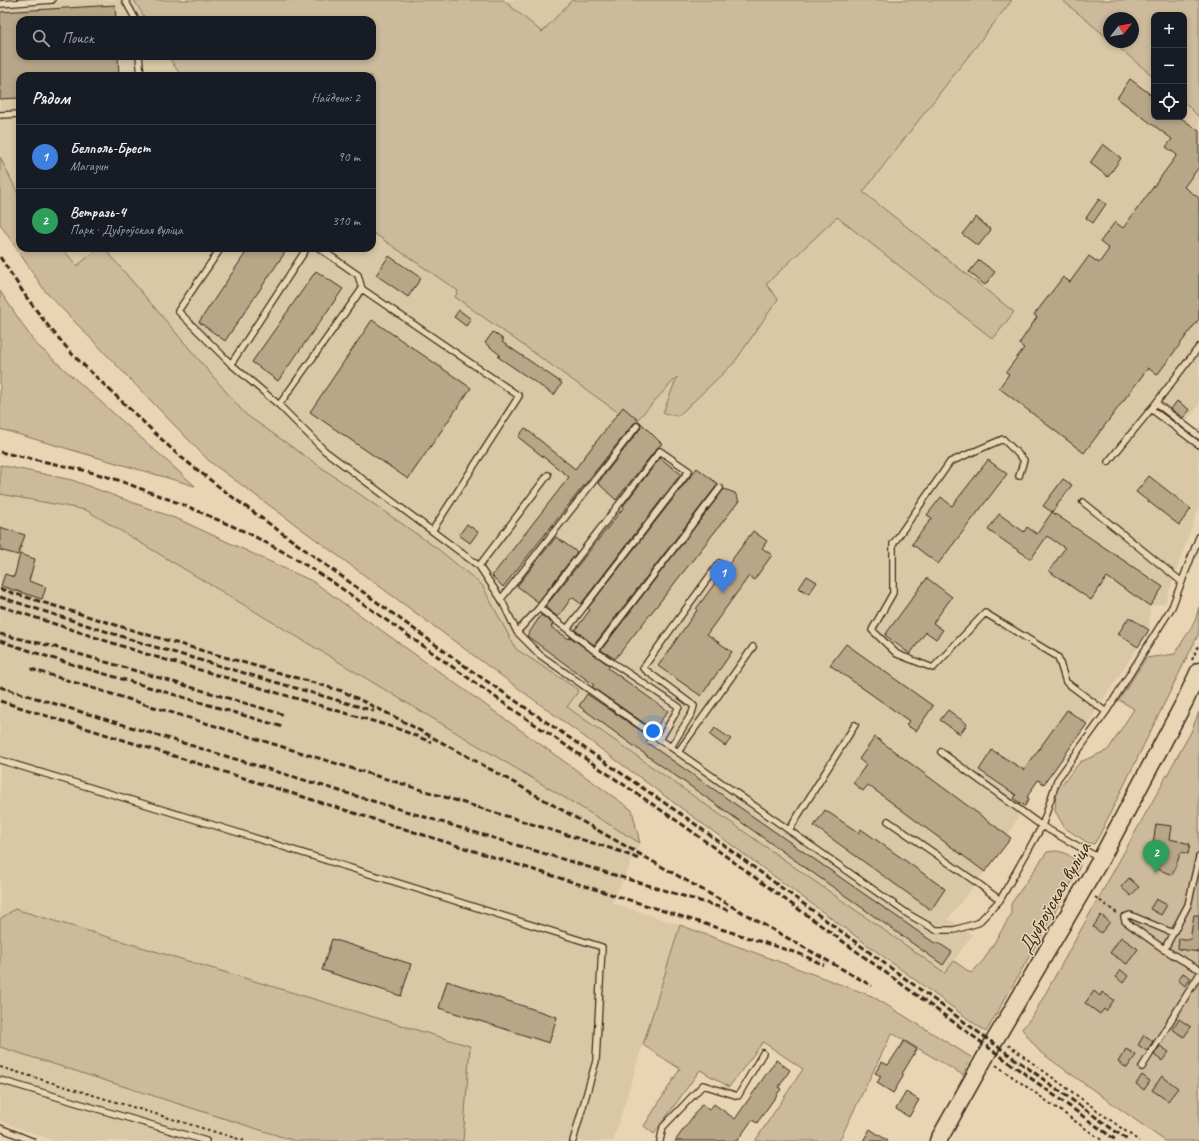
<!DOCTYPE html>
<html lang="ru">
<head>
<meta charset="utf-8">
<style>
	:root { --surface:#171b24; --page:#242831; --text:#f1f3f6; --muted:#9ea1a6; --line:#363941; --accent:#0b8043 }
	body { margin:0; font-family:Caveat,sans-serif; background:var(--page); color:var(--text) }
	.controls { position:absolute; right:12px; top:12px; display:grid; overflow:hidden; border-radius:8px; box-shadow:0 2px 6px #0003 }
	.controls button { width:36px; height:36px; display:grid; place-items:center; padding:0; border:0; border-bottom:1px solid var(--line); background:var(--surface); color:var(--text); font:20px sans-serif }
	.compass { position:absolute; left:1103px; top:12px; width:36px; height:36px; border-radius:50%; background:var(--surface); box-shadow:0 2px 6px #0003; rotate:59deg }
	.you { position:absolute; left:653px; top:731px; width:14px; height:14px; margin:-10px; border:3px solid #fff; border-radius:50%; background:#1a73e8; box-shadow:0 0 0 6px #1a73e833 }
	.badge { display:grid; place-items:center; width:26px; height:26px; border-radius:50%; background:var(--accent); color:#fff; font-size:13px; font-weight:700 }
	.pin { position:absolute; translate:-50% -33px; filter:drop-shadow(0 1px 2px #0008) }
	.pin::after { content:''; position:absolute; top:21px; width:14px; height:12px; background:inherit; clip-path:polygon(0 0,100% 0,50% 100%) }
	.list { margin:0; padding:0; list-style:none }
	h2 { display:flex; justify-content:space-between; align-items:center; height:52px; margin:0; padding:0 16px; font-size:17px }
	h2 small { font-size:13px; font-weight:400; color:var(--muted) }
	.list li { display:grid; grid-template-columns:26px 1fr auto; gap:12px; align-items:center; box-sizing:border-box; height:64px; padding:0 16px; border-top:1px solid var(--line) }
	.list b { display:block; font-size:15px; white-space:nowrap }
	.list p { margin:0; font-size:13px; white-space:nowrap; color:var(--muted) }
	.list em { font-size:13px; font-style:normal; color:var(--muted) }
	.icon { flex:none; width:22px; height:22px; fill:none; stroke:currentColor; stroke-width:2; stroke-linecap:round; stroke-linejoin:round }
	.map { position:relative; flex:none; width:1199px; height:1141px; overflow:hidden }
	.search { position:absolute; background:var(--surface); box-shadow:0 2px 6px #0003; left:16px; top:16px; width:360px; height:44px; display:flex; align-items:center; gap:10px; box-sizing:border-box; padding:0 14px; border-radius:12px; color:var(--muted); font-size:15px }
	.panel { position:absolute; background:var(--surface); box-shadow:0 2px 6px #0003; left:16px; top:72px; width:360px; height:180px; border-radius:12px }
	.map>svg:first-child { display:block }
</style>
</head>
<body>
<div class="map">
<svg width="1199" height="1141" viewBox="0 0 1199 1141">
	<rect width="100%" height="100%" fill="#e9d5b3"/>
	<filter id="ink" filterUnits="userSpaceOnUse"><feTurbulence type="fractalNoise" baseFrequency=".025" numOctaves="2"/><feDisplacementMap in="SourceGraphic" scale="8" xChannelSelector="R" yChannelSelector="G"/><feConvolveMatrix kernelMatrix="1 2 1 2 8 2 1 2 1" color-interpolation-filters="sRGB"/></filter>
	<g filter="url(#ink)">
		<path fill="#dac7a6" d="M0,0h134l12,20h-126v36h148l13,20h-161v122l-20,-41z
			M503,0h69l-30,32z
			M1012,0h50l47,39v3h3l42,35v40h30v-15l15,15v288l-17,22 17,13v67l-34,96 -15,3 -1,24 -62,94 -43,60 -6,-4 -11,17 2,1 -21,37 3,3 -63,81 24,16 -27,38 -378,-266 12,-17 -63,-41 -34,-64 -44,-36 -193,-135 -141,-166h268v-16l86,59 -3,6 164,116 146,-129 98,-92z
			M62,248h37l-22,19z
			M0,494l86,16 554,333 -28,60 68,22 -67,216h-558l-55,-20z"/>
		<path fill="#cdb99b" stroke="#84725c" d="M134,0h369l39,32 30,-32h440l-149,192 151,120 -21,27 -156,-122 -71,67 12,15 -44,64 -56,53 -15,-3 14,-36 -40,43 -13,-12 -5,5 -164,-116 3,-6 -86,-59v-27l2,-4 -2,-2v-123h-191l-13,-20h204v-36h-226z
			M1062,0h137v117l-15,-15v-87h-30v62l-42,-35h21v-24h-24v21z
			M0,157l20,41v50h42l15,18 22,-18h5l141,166 193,135 44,36 34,64 63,41 -12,17 378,266 9,-12 17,12 12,-12 28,-46v-11l36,-52c17,-3 21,2 33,13l-3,8 -91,159 -777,-571 -164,-170 -45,-67z
			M0,291l35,52 160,143 -195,-57z
			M0,465l72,15 108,40 134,62 318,228 8,33 -554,-333 -86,-16z
			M1199,607v26l-100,203 -5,8 -6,-1 -23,-15 -10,-17 1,-20 24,-29 28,-12 26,-41 -15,-9 27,-42 29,-4 20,-33z
			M1199,712v429h-34l-125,-89 -18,-23 12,-15 157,-282z
			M15,909l455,137 -7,95h-168l-295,-94v-128z
			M680,925l192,71 99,61 -8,18 -71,-42 -53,108h-84l48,-72 -40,-27 -34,45 -29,-17 -46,64 -10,-8 36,-57 -37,-24z"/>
		<path fill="#b8a689" stroke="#3b2a1e" d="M115,5l1,15h-96v36h98l1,20h-99v22l-20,1v-87z
			M1130,79l24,18v20h26l19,14v36l-15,20 15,11v121l-42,56 -9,-7 -64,85 -85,-65 10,-14 -3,-2 18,-24 -5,-4 18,-27 -3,-2 29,-38 7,5 19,-26 10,7 10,-14 -9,-7 15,-20 8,6 54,-73 -11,-8 6,-8 -55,-41z
			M1103,144l18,14 -13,19 -18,-14z
			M1099,199l7,5 -13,19 -7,-5z
			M976,217l15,13 -13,16 -16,-12z
			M249,248h39l-63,93 -26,-19z
			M389,256l32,22 -13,19 -32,-22z
			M979,260l16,12 -10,13 -16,-13z
			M316,271l27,18 -65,92 -26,-19z
			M459,310l12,9 -5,7 -12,-9z
			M372,320l99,68 -63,91 -98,-67z
			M493,332l11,8 -2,2 60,41 -8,12 -56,-38 2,-2 -15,-12z
			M1177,401l13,9 -7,8 -12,-9z
			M623,407l16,14 23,23 -5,4 -41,52 -18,-17 42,-54 1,-3 -1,-3 -3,-1 -3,1 -131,164 -11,-11 77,-99 -51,-40 7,-9 50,41z
			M660,458l21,16 -100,130 -9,-7 -14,20 -13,-10 79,-100 -1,-1z
			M988,460l19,14 -69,90 -26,-20 20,-26 -5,-3 14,-18 11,9z
			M697,468l21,16 -124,161 -19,-15 15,-20 -2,-2z
			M1149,476l42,33 -12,16 -43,-33z
			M1063,479l9,6 -20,27 -9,-6z
			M724,489l11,4 4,8 -124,158 -14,-9z
			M1052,512l111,75 -13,19 -43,-29 -16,23 -42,-29 16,-23 -18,-12 -16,23 -43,-29 11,-16 25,18 3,-5 10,7z
			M467,524l11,8 -8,11 -11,-8z
			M0,527l25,8 -7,20 -18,-5z
			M753,531l14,10 -5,7 10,7 -18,25 -5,-4 -42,58 25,18 -31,44 -43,-30 39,-56 -1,-1z
			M556,537l21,15 -39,50 -21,-16z
			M20,554l15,5 -6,22 17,6 -4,12 -41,-13 4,-12 9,3z
			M807,576l10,6 -8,12 -10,-6z
			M927,578l25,19 -19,26 10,7 -7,9 -10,-7 -16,22 -25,-19z
			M541,615l12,9 -2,3 18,12 1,-2 40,29 -2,2 60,43 -14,19 -62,-43 2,-2 -67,-49z
			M1129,617l20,13 -11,17 -20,-13z
			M846,644l87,62 -17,25 -10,-6 3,-4 -79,-56z
			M587,694l63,43 -4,5 290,202 1,-2 15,10 -9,13 -301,-213 -63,-46z
			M948,710l19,14 -7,10 -20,-14z
			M1067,710l20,14 -43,60 -6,-4 -11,17 2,1 -4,8 -11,-7 2,-4 -37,-25 13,-20 32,20z
			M715,728l16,11 -6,7 -15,-11z
			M875,737l136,101 -26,34 -117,-87 -5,6 -10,-8 13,-18 -7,-6z
			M825,810l34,23 2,-4 84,60 -14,21 -117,-84z
			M1156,824l16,2 -2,13 20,5 -2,10 -7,-2 -9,23 -17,-7 9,-22 -11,-2z
			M1129,878l10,9 -8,9 -10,-9z
			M1156,899l11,6 -6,10 -11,-6z
			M1101,915l9,7 -9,11 -8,-6z
			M1194,915h5v37l-21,-3 1,-11 11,2z
			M1121,937l17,12 -11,15 -17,-11z
			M332,939l79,25 -10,32 -79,-26z
			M1121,970l7,6 -5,7 -7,-6z
			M1183,973l8,5 -6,8 -7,-6z
			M447,981l110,36 -8,26 -110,-35z
			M1094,991l6,5 2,-4 12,8 -8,11 -2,-2 -4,5 -15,-11z
			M1179,1019l12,8 -7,10 -12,-8z
			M1144,1035l9,6 -6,10 -9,-6z
			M904,1041l13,8 -15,25 2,1 -11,18 -16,-10 4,-7 -6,-3 7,-11 6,3z
			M1160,1046l9,6 -7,9 -8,-6z
			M1126,1049l10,6 -9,13 -9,-6z
			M776,1060l14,10 -11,17 2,2 -24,34 -5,-3 -15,21h-62l27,-37 7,6 5,-6 21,15z
			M1142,1075l8,6 -6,9 -8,-6z
			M1162,1076l16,12 -10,13 -16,-11z
			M906,1092l13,8 -10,17 -13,-8z
			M870,1129l18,12h-25z"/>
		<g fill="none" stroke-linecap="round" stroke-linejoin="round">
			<defs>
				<path id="service" d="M125,0l11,20
					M0,4l52,-4
					M139,56l2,20
					M0,115l20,-1
					M221,248l-43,63 53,53
					M319,248l39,27 4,14
					M1199,347l-43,56 43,33
					M279,405l-48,-41 76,-116
					M1151,409l48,36
					M1108,462l48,-59
					M1019,476l5,-16 -21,-21 -53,23 -57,82v49l-21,37 25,24 36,14 52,-55 73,44 8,25 40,30
					M1083,502l99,80
					M432,531l87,-135 -157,-107 -83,116 46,46 154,115 22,33 16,33 23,23 368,259 28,16h18l24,-7 22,-23 42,-74 57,32
					M479,566l69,-91
					M501,599l136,-173
					M567,629l-28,-21 121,-157 29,20 -122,158 28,22
					M517,632l22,-24
					M660,740l19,-33 -84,-56 125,-163
					M671,747l21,-34 2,-7 -51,-38 76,-105
					M678,752l75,-105
					M941,752l101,74 15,-46 49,-68 66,-105 27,-70
					M0,760l236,72 366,115 -6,114 -23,80
					M888,821l88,61 24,18
					M789,830l66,-105
					M1173,933l-43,-18 -6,2 1,4c24,18 47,35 74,48
					M1164,950l24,-45 11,-48
					M1142,1067l57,-92
					M0,1080l206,61
					M0,1128l32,13
					M660,1141l3,-14 40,-42 35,11 25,-43"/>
				<path id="secondary" d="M938,1141l55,-98 108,-184 84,-158 14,-30"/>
			</defs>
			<use href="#service" stroke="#3b2a1e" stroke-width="8"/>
			<use href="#secondary" stroke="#3b2a1e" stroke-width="19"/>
			<path stroke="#3b2a1e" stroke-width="2" stroke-dasharray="3 3" stroke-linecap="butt" d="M1192,660l7,-16
				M1095,897l22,16
				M1008,1045l131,96
				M996,1065l107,76
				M0,1067l245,74"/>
			<use href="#service" stroke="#e9d5b3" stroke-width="5.5"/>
			<use href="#secondary" stroke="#e9d5b3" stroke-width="16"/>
			<path stroke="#3b2a1e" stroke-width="3" stroke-dasharray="6 3" stroke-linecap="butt" d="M0,257l27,41 22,29 24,28 104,99 50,39 242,176 219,150 305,224 136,98
				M0,452l83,18 32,9 69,26 64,28 43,23 40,25 174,123 178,121 434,316
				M0,589l145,45 197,57 53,26 79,43 398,226
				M0,597l145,47 229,67
				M0,606l146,48 250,74 35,14
				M0,634l55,13 230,68
				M0,641l58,19 225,67
				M31,669l588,182 20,8
				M0,687l719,220 11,4
				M0,701l800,253 24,11"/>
		</g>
	</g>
	<g text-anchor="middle" stroke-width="3" stroke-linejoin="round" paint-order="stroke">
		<g font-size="20" fill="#3b2a1e" stroke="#e9d5b3">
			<text transform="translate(1054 897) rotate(-60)" y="7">Дуброўская вуліца</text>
		</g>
	</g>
</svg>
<div class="controls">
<button>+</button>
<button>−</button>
<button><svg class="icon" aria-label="locate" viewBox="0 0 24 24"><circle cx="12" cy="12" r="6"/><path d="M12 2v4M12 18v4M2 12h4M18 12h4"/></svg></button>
</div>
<svg class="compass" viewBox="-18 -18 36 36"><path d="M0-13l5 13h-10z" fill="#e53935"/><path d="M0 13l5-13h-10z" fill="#9ea1a6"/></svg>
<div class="you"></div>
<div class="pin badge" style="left:723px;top:593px;background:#3f7fe0">1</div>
<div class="pin badge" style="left:1156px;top:873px;background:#2e9e5b">2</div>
<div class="search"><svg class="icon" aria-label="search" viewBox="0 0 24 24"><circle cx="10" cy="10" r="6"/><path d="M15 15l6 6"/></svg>Поиск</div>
<section class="panel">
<h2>Рядом<small>Найдено: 2</small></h2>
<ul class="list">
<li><span class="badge" style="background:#3f7fe0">1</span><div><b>Белполь-Брест</b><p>Магазин</p></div><em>90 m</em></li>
<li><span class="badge" style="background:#2e9e5b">2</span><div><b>Ветразь-4</b><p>Парк · Дуброўская вуліца</p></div><em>310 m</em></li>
</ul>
</section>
</div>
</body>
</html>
